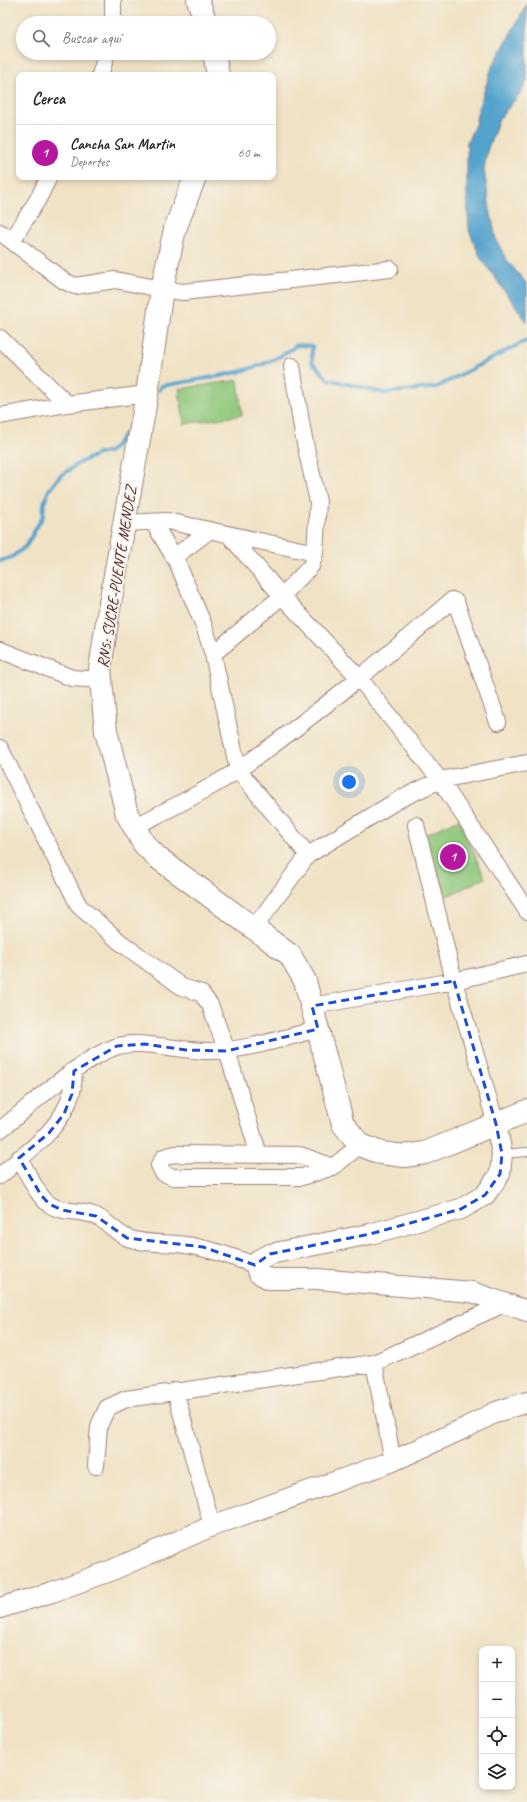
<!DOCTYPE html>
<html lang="es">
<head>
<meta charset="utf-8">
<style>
	:root { --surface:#fff; --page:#f6f6f6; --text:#222; --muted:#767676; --line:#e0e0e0; --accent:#b5179e }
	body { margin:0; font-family:Caveat,sans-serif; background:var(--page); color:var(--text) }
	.controls { position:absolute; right:12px; bottom:12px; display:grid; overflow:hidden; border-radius:8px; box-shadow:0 2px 6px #0003 }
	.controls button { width:36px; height:36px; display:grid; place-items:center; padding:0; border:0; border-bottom:1px solid var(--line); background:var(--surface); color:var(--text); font:20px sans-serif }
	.you { position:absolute; left:349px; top:782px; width:14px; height:14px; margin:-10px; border:3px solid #fff; border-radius:50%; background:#1a73e8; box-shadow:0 0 0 6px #1a73e833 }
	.badge { display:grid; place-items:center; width:26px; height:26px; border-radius:50%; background:var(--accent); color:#fff; font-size:13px; font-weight:700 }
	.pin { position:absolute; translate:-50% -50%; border:2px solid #fff; box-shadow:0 1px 4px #0006 }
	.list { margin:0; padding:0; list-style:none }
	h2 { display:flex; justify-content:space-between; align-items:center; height:52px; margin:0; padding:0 16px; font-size:17px }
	h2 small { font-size:13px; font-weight:400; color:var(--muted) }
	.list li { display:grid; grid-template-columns:26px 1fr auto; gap:12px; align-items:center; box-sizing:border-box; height:56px; padding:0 16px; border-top:1px solid var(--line) }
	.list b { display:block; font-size:15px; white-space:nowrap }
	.list p { margin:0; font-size:13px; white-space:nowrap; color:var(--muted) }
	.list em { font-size:13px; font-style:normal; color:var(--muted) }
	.icon { flex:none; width:22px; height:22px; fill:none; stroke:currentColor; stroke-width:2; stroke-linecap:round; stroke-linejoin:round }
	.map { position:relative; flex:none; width:527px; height:1802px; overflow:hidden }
	.search { position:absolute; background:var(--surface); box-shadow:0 2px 6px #0003; left:16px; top:16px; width:260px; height:44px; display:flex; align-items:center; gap:10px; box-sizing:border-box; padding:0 14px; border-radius:22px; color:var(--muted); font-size:15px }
	.panel { position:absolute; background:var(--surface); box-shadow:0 2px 6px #0003; left:16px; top:72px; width:260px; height:108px; border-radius:8px }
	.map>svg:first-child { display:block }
</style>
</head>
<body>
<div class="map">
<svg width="527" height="1802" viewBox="0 0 527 1802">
	<rect width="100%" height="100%" fill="#f7f3e8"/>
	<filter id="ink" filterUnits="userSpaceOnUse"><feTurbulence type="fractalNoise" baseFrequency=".025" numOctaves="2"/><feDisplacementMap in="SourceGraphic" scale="8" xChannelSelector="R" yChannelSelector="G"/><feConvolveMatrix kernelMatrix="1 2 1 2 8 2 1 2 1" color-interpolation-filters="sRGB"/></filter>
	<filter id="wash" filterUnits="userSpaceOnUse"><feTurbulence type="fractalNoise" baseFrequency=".012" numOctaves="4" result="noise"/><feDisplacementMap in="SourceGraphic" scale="16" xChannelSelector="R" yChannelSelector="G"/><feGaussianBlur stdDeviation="0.9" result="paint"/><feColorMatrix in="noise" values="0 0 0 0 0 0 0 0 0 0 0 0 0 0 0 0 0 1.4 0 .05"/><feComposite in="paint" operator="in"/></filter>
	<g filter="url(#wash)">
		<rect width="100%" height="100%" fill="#f0e2c5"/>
		<path fill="#8fc77b" stroke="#6c7353" d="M238,380l4,35 -58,9 -5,-35z
			M459,819l26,59 -38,18 -27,-59z"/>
		<path fill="#53a3cd" stroke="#4e617c" d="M527,4v77l-8,14 -20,24 -11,29 -4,21 6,41 6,29 10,20 21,25v38l-47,-65 -11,-27 -2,-33v-55l8,-17 3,-15 14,-43z"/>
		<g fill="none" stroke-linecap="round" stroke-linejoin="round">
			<path stroke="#53a3cd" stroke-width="4" d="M159,390l3,-4c45,-9 98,-11 135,-41l15,1v16l16,17 56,14 53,-6 90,-47
				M0,561l12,-4 14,-11 17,-30 1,-13 5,-13 10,-13 20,-14 19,-9 10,-2 5,-3 19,-24"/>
		</g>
	</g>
	<g filter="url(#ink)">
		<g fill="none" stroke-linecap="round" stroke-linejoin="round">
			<defs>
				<path id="service" d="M502,1154l25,-2"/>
				<path id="minor" d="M113,23v-23
					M100,75l7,-22
					M0,232l64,49 11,5 40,-6 47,9 21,3 207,-23
					M12,241l26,-42 11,-22
					M0,338l67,66
					M0,416l67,-12 80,-10
					M153,522l24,40 27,64 9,28 25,116 70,85
					M124,523l43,-2 148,32
					M229,535l53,61 78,83 80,101 87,131
					M174,557l35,-26
					M0,650l72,28 29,2
					M213,654l69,-58 29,-30 4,-13 3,-51 -15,-68 -11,-68
					M0,748l79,158 41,36 62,45 19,6 9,12 17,46 32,104
					M416,825l38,156 42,143
					M134,827c35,-18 71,-35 104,-57 75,-52 145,-111 214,-170l4,2 42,120
					M254,928l54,-73 90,-55 42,-20 87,-17
					M312,1006l142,-25 73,-17
					M0,1130c33,-26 77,-69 115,-83 24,-9 67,5 94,4 37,0 74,-13 109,-22
					M19,1158c8,13 18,38 30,46 12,9 30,6 44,11 13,4 22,18 35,23 18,7 38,4 57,7 24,3 47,12 70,20
					M333,1167l-33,-12 -125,-1 -11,3 -5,8 4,8 10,4h129l31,-10 27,-22
					M0,1176c26,-24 60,-45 71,-81 3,-7 2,-16 3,-24
					M374,1363l19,98
					M175,1390l37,136
					M96,1466l3,-40 8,-18 19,-9 248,-36 130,-59"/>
				<path id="tertiary" d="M496,1124l6,30 -2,20 -15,21 -24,14 -91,25 -100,20 -10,5 -5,6 3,8 11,6h48l155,13 55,19
					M0,1608l52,-16 58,-21 102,-45 181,-65 74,-34 29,-15 31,-10"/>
				<path id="trunk" d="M198,0l8,23
					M214,53l4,22
					M195,177l-20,52 -13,60 -15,105 -39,221 -8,54 6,62 21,83 17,30 14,14 132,97 15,26 38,143 17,21 21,8 23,3 21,-3 102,-42"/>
			</defs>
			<use href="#service" stroke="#9d8078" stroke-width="10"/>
			<use href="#minor" stroke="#9d8078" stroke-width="18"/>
			<use href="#tertiary" stroke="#9d8078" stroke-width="22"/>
			<use href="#trunk" stroke="#9d8078" stroke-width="24"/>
			<use href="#service" stroke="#fff" stroke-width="8"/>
			<use href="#minor" stroke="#fff" stroke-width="16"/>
			<use href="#tertiary" stroke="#fff" stroke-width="20"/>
			<use href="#trunk" stroke="#fff" stroke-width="22"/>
		</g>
	</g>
	<path fill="none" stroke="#1d4ed8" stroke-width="3" stroke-dasharray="8 5" stroke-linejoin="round" d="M454,981l42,143 6,30 -2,20 -15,21 -24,14 -91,25 -100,20 -15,11 -52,-18 -76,-9 -31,-22 -34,-6 -13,-6 -8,-9 -22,-37 30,-25 15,-19 8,-20 2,-23 43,-25 28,-2 41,6 41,1 91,-22 -6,-23z"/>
	<g text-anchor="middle" stroke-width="3.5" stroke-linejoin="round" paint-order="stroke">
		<g font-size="16" fill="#4a1f2b" stroke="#f7f3e8">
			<text transform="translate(116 577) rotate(-81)" y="6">RN5: SUCRE-PUENTE MENDEZ</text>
		</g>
	</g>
</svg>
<div class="controls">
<button>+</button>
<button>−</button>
<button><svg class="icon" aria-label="locate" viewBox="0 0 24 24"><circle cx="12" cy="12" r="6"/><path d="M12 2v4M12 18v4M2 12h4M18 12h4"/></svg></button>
<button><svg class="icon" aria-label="layers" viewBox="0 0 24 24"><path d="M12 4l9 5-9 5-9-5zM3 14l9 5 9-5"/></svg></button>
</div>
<div class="you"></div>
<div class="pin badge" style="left:453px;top:857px">1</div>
<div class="search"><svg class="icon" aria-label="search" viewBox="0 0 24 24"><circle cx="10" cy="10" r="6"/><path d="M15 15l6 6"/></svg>Buscar aquí</div>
<section class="panel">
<h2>Cerca<small></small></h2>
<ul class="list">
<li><span class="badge">1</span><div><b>Cancha San Martin</b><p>Deportes</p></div><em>60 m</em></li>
</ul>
</section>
</div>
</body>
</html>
